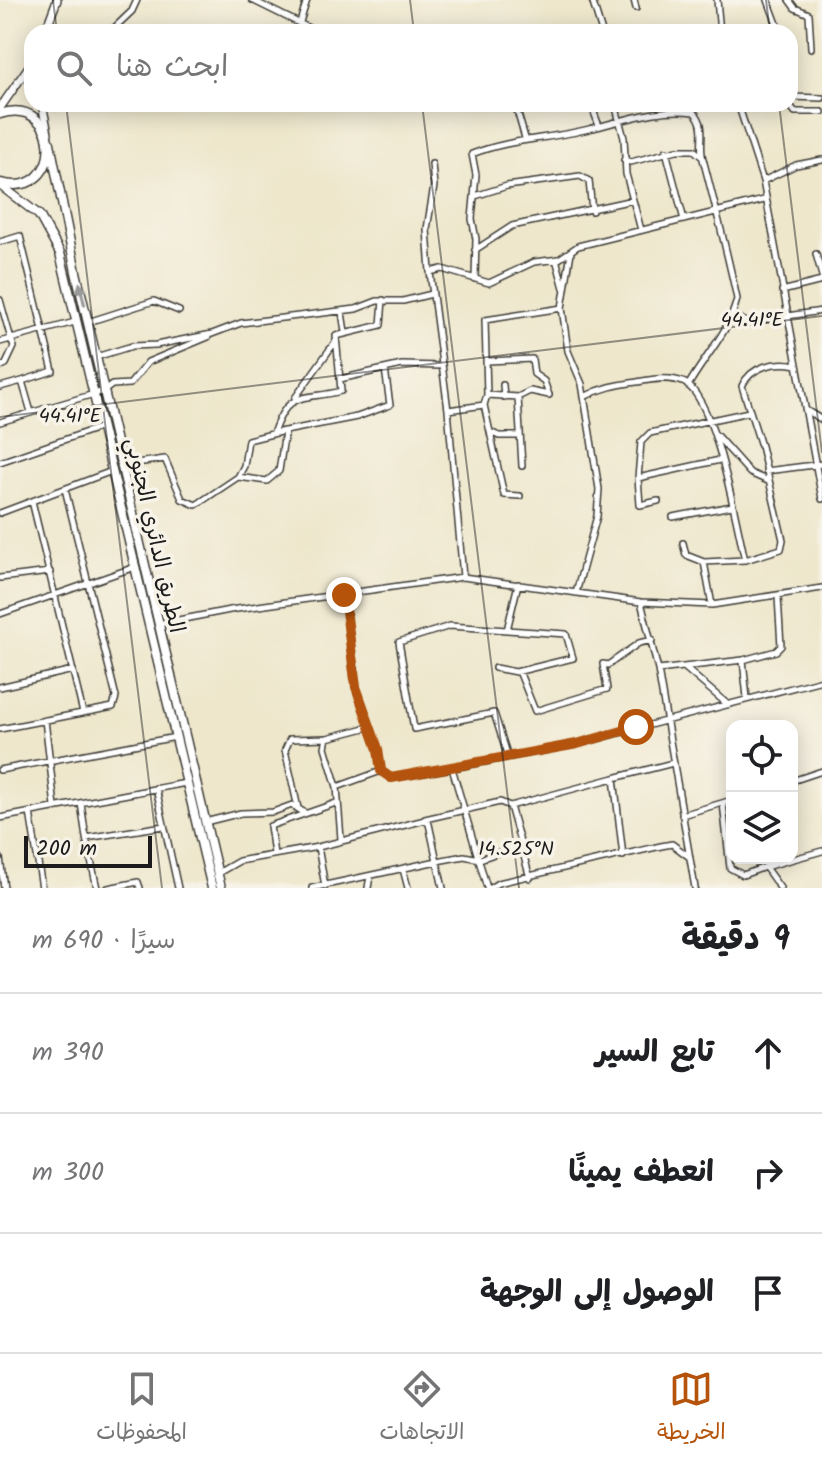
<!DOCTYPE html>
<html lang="ar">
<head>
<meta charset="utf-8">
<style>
	:root { --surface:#fff; --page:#f6f6f6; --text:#202124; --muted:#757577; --line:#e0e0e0; --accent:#b45309 }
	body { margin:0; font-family:Kalam,"Playpen Sans Arabic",sans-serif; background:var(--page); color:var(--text); direction:rtl }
	.controls { position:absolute; right:24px; bottom:24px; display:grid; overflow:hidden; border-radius:16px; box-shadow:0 4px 20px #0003 }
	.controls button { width:72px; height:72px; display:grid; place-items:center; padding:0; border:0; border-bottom:2px solid var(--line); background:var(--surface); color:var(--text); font:40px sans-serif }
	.scale { position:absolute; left:24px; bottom:20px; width:128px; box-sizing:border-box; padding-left:8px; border:4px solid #1c1c1c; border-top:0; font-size:22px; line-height:28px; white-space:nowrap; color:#1c1c1c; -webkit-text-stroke:6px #f7f3e8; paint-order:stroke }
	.stop { position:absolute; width:24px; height:24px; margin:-18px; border:6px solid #b45309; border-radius:50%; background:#fff }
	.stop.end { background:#b45309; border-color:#fff; box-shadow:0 2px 8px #0008 }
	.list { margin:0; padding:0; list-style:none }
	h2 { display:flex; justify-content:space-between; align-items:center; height:104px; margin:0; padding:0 32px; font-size:34px }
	h2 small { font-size:26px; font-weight:400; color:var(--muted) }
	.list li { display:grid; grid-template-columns:52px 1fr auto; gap:24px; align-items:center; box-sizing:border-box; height:120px; padding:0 32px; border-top:2px solid var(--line) }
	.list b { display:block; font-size:30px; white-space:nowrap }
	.list em { font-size:26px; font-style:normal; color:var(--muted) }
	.icon { flex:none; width:44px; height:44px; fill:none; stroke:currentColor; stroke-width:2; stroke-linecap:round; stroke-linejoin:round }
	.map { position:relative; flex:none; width:822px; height:888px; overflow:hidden; direction:ltr }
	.search { position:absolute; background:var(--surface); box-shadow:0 4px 20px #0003; left:24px; right:24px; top:24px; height:88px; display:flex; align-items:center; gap:20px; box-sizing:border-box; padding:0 28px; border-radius:24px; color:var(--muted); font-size:30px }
	.sheet { height:464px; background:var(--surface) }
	nav { display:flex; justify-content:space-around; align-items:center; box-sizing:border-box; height:112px; border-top:2px solid var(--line); background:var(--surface); font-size:22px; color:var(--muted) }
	nav a { display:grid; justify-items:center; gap:4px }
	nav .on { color:var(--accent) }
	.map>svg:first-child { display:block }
</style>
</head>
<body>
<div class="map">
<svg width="822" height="888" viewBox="0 0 822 888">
	<rect width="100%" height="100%" fill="#f7f3e8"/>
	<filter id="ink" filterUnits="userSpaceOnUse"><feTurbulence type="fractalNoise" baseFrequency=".0125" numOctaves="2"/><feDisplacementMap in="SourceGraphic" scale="16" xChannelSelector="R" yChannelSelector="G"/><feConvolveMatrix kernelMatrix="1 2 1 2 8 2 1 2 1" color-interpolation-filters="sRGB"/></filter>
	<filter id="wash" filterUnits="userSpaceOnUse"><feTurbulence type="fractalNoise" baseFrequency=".006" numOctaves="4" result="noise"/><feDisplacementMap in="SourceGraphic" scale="32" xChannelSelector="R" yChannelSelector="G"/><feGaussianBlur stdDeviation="1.8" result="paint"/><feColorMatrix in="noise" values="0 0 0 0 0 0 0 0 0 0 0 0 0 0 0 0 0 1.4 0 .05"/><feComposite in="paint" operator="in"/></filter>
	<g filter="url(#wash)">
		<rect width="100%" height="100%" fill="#eee7cc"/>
	</g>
	<g filter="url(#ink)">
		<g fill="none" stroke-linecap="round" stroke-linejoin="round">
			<defs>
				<path id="street" d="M252,0l65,32
					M592,0l10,32
					M634,0l2,8
					M717,0l3,32
					M768,0l12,32
					M789,0l6,8 14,6 2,34
					M300,22l7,-22
					M110,32l22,-21 5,-11
					M790,97l32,1
					M515,104l10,34
					M591,104l8,22
					M615,104l9,34 2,36 15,56
					M738,104l25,77
					M789,104l6,8h27
					M687,110l9,-6
					M666,151l18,69
					M624,160l7,2 46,-12h17l7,6
					M822,160l-26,5 -33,16 59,318
					M432,164l2,22 -7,43 3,43 18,138 15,167
					M475,196l32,-10 73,-10 9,5 3,30
					M0,242l20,-6 33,135 -31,10 9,31
					M475,250l37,-24 121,-26
					M571,252l-9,56 6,43 14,33 17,105 -2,27 -21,77
					M816,254l6,22
					M556,259l8,29
					M430,272l12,-3 47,14 45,-21 25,-3 19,-13 186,-46
					M475,279l1,-40 -4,-20 4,-44 -4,-21c38,-15 78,-15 117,-25 34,-8 69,-22 105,-17 14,14 4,31 9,47 12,46 24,92 34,140 -8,34 -33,58 -49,87
					M782,291l40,-10
					M0,300l11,39 64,-17
					M342,312l3,20
					M733,313l12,9 77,-11
					M88,322l66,-21 25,10
					M0,342l11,-3 3,8 -8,17 -6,3
					M96,357l36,-11 24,-1 56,-11 29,-11 115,-14 21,-8h26l29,-7
					M488,361l44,-2 2,15 10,7 5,14
					M340,379l62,-14 40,1
					M503,385l1,12
					M0,387l22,-6
					M487,395l31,2 12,-6 19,4
					M518,397l4,69
					M584,397c19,-10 33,-12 53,-15 15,-3 34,-6 48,1 31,18 51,140 60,177
					M295,398l40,-56
					M484,405l6,27 9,4h21
					M448,410l36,-5 3,-10 -2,-75 77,-12
					M806,410l16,10
					M0,422l104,-31 8,-6 18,-1 18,-22 60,-25
					M490,432l14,63 16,1
					M273,434c15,-46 32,-33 68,-43l-5,-55 45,-11 2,-25
					M716,435l34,38 18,8
					M121,461l15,2 29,-4 17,40 14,6 42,-28 29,4 12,-10 6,-40 72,-14 33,-12 -5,-36
					M0,462l101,-35
					M766,471l56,-7
					M238,477l6,-11 4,-26 36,-9
					M638,478l3,-36 9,-9 99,-21
					M32,501l51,212
					M658,501l-18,4 -2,-27 82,-18
					M0,513l112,-42
					M673,517l59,-11
					M683,543l3,12 18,7 8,43
					M704,562l41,-2 36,-11 2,-9 -22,-94 -19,-60c10,-21 34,-25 55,-21
					M0,578l50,-6
					M344,595l12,92 22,62 3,22 10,7 61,-10
					M641,602l17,68 37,218
					M0,614l135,-47
					M158,624l72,-14 233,-33 178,25 71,3 110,-17
					M507,630l-57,-4 -51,16 15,87 80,-16 14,44
					M495,668l21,4 57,-14 -7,-24 -59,-4 11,-46
					M685,668l41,35
					M658,670l85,-10
					M519,671l16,40 72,-22 -4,-25 5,1 31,-22 13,-3
					M0,687l73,-17
					M747,698l-4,-38 33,-9 5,-5 -3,-49
					M45,720l10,87
					M0,729l113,-22 3,-10 -51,-208
					M0,770l176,-33
					M614,778l59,-15
					M792,781l30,-10
					M337,787l-12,-40 2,-9 42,-11
					M156,788l22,100
					M81,803l5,35 78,-12
					M723,803l7,65 13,7 22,-8 15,21
					M298,808l-13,-58 5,-11 37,-1
					M30,812l12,76
					M682,815l50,-15
					M0,818l186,-35
					M425,819l75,-17 10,4
					M205,822l36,-9 32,-1 19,-7 13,8
					M86,838l11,50
					M341,839l-4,-52 44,-16
					M318,847l7,39
					M274,854l-4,-28 66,-23
					M0,858l4,30
					M765,867l57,-16
					M403,869l5,19
					M218,873l21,-12 79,-14 107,-27 4,4 8,37 -125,27
					M530,878l-20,-72 104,-28 9,78
					M108,888l30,-6 2,6
					M368,888l2,-12
					M443,888l-6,-27 27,-5 16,3 42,-15
					M487,888l-35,-120 125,-24 245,-64
					M490,888l8,-5 163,-37 11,-2 16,12"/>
				<path id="secondary" d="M45,32l12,-32
					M42,104l6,29
					M0,108l32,-46"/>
				<path id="primary" d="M0,114c63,-20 66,86 1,69
					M50,143l26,129 145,616
					M0,185l39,30 21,38 152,635"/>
			</defs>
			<use href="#street" stroke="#3c3a36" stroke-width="8"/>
			<use href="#secondary" stroke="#3c3a36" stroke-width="10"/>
			<use href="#primary" stroke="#3c3a36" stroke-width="11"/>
			<use href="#street" stroke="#fff" stroke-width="5"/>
			<use href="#secondary" stroke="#fff" stroke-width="7"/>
			<use href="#primary" stroke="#fff" stroke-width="8"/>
		</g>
		<defs><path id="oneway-solid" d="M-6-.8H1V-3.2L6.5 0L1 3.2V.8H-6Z" transform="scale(2)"/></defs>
		<use fill="#999" href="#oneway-solid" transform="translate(82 294) rotate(-103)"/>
	</g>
	<g fill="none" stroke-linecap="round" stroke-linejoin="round" filter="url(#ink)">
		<path stroke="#b45309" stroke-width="10" d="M344,595l12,92 22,62 3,22 10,7 186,-34 59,-17"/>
	</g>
	<path fill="none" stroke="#1c1c1c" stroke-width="2" stroke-opacity="0.45" d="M53,0l4,32M410,0l4,32M766,0l4,32M66,104l96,784M422,104l97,784M779,104l43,349M0,417l822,-101"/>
	<g text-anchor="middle" stroke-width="7" stroke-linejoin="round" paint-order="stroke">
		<g font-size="22" fill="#1c1c1c" stroke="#f7f3e8">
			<text transform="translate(156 535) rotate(77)" y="8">الطريق الدائري الجنوبي</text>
		</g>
	</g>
	<g font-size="20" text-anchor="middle" fill="#1c1c1c" stroke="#f7f3e8" stroke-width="7" stroke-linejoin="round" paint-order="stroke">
		<text x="752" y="326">44.41°E</text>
		<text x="70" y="422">44.41°E</text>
		<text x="516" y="855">14.525°N</text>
	</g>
</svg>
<div class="controls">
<button><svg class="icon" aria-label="locate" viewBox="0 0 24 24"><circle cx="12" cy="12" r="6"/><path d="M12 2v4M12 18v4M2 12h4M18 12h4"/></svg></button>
<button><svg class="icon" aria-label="layers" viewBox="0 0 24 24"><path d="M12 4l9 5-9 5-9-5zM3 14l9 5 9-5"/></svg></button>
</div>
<div class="scale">200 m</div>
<div class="stop" style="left:636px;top:727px"></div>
<div class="stop end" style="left:344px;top:595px"></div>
<div class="search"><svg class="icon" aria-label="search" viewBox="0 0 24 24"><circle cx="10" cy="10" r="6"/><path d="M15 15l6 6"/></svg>ابحث هنا</div>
</div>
<section class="sheet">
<h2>9 دقيقة<small>سيرًا · 690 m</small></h2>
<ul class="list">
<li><svg class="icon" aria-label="ahead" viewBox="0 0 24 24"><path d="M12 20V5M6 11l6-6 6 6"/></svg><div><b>تابع السير</b></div><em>390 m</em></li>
<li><svg class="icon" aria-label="right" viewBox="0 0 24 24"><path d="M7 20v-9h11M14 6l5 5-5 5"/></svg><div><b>انعطف يمينًا</b></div><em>300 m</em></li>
<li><svg class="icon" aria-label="arrive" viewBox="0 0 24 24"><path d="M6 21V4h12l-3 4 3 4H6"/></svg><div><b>الوصول إلى الوجهة</b></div></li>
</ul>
</section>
<nav>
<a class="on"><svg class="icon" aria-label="map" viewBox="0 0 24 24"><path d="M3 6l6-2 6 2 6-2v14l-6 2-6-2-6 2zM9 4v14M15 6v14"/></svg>الخريطة</a>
<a><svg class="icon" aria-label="directions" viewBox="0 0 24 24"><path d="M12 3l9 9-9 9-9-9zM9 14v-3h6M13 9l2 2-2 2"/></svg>الاتجاهات</a>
<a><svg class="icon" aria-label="saved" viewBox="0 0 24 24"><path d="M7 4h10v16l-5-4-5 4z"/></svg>المحفوظات</a>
</nav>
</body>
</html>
